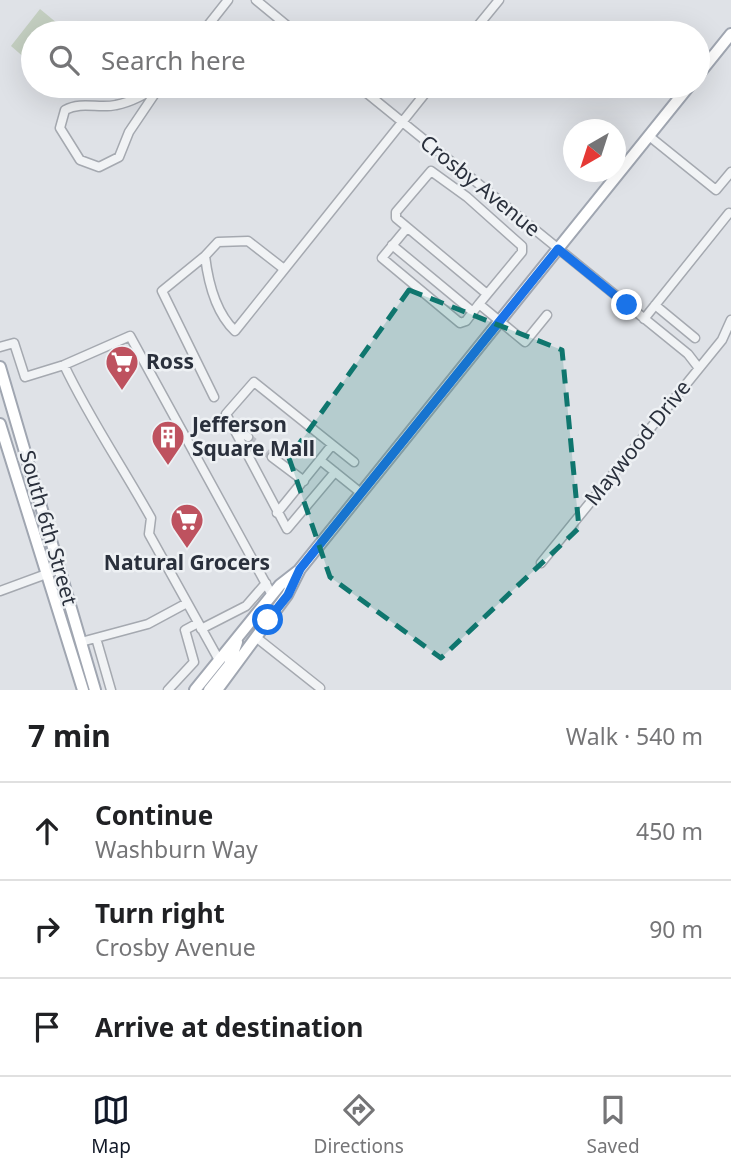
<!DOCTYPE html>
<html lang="en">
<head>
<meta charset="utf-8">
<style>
	:root { --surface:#fff; --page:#f2f2f2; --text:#202124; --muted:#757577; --line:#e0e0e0; --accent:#111827 }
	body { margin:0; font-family:"Noto Sans",sans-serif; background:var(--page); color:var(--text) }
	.compass { position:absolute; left:563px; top:119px; width:63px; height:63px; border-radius:50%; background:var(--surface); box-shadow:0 7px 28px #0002; rotate:219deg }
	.stop { position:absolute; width:21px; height:21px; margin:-16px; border:5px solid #1a73e8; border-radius:50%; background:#fff }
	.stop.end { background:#1a73e8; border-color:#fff; box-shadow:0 2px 7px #0008 }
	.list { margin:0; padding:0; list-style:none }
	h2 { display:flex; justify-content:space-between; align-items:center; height:91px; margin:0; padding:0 28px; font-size:30px }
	h2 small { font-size:23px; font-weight:400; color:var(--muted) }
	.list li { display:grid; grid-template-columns:46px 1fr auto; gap:21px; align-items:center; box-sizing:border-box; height:98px; padding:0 28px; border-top:2px solid var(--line) }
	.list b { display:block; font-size:26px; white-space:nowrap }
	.list p { margin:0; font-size:23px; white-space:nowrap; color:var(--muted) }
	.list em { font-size:23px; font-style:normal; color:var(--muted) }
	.icon { flex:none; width:38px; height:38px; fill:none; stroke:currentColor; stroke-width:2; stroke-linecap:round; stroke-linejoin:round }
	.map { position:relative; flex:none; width:731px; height:690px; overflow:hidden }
	.search { position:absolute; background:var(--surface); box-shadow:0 7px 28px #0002; left:21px; right:21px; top:21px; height:77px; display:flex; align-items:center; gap:18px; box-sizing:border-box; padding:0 24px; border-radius:38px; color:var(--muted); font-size:26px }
	.sheet { height:385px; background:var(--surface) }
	nav { display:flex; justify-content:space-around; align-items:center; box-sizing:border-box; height:98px; border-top:2px solid var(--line); background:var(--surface); font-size:19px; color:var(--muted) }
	nav a { display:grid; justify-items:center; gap:4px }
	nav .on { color:var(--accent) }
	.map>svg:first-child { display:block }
</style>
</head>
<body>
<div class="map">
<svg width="731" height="690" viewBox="0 0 731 690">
	<rect width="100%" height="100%" fill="#dfe2e7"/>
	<path fill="#c4cfc1" d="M40,9l29,24h-36v32l-22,-19z"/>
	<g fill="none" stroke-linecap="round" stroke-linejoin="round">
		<path stroke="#bbbec5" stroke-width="8" stroke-dasharray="8 4" stroke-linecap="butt" d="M248,437l24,20"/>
		<defs>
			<path id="minor" d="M256,0l40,33
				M202,33l26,-33
				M472,33l27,-33
				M158,86c-13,8 -26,16 -42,19 -17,4 -34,-4 -51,5l-5,18 20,32 19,7 20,-10 10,-25 31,-46
				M358,86l330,268 10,13
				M649,136l67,54 15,-18
				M406,229l-24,29 78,65 6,-2 13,-17
				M392,245l81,67
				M205,256l-43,35 52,106
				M284,269l-36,-28 -30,1 -13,14c3,25 11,57 30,75l196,-245
				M487,294l-91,-76v-6l35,-41 36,26 55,49v6l-43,52 46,38 22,-27
				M655,305l40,33
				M644,319l85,-106
				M0,347l14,-4 11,34 39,-12c25,53 58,101 87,153l-2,16 70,126
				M64,365l66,-29 142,259
				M230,425l18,12
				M332,445l-12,15 41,33
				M272,457l32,24
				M335,472l-48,57 -61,-115 28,-32 100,80
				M277,513l43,-53
				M541,563l181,-223 9,-20
				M0,591l60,-22
				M201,629l45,-23 20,-23
				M96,638l15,52
				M257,638l63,50
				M81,642l67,-18 39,-21
				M168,690l26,-28 -9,-32 13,-7"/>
			<path id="major" d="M698,75l33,-41
				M0,367l95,323
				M0,424l83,266
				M195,690l85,-105 18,-14
				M209,690l20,-25 8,-23
				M217,690l70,-95 13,-26 389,-483"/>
		</defs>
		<use href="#minor" stroke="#a5a9b0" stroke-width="11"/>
		<use href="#major" stroke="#a0a6b1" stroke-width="14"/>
		<use href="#minor" stroke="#f1f3f5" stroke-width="8"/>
		<use href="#major" stroke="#fff" stroke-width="10"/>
	</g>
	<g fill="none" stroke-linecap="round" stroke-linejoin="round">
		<path stroke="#1a73e8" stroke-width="9" d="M268,620l20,-25 12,-26 258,-320 69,56"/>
	</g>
	<path fill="#0f766e" fill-opacity="0.2" stroke="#0f766e" stroke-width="5" stroke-dasharray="14 9" stroke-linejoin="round" d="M409,290l153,60 17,178 -138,130 -111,-81 -41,-119z"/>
	<defs>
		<symbol id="supermarket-pin" viewBox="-11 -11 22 30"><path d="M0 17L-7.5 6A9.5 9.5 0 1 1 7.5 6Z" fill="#be525f" stroke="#eef1f4"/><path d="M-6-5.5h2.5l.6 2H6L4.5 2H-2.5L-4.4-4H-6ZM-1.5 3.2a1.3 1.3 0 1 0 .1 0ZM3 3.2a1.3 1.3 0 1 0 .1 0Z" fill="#fff"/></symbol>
		<symbol id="building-pin" viewBox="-11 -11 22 30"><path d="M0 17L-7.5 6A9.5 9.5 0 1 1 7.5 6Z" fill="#be525f" stroke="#eef1f4"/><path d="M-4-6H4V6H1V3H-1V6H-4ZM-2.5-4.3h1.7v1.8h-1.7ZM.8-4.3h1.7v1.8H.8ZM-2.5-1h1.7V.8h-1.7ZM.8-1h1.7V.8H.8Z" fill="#fff"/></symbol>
	</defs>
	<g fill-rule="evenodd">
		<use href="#supermarket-pin" x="103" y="343" width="38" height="52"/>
		<use href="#building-pin" x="149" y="418" width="38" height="52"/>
		<use href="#supermarket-pin" x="168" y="501" width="38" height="52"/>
	</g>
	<g text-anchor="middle" stroke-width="5" stroke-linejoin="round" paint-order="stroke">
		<g font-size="21" fill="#2a303c" stroke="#eef1f4">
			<text transform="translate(480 186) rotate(39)" y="7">Crosby Avenue</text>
			<text transform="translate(638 443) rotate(-51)" y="7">Maywood Drive</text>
			<text transform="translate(48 528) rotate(74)" y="7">South 6th Street</text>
		</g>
		<g font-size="21" font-weight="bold" fill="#2a303c" stroke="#eef1f4" text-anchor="start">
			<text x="146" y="369">Ross</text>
			<text x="192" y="432">Jefferson<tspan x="192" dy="24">Square Mall</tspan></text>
			<text x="187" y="570" text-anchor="middle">Natural Grocers</text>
		</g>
	</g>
</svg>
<svg class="compass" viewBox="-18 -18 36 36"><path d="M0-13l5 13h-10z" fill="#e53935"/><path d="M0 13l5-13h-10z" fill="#757577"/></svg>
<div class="stop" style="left:268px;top:620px"></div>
<div class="stop end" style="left:627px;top:305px"></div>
<div class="search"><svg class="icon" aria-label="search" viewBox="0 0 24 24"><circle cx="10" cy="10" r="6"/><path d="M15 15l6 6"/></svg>Search here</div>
</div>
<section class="sheet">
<h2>7 min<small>Walk · 540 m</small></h2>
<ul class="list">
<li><svg class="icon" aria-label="ahead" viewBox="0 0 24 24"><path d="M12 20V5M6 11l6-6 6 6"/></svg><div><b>Continue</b><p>Washburn Way</p></div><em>450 m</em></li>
<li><svg class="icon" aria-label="right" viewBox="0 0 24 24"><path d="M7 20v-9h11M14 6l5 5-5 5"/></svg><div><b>Turn right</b><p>Crosby Avenue</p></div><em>90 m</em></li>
<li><svg class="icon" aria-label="arrive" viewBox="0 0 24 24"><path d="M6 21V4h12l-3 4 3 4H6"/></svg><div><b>Arrive at destination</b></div></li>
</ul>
</section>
<nav>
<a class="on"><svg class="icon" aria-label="map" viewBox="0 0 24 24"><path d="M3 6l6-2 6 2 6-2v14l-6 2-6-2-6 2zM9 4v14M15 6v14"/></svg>Map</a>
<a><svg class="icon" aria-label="directions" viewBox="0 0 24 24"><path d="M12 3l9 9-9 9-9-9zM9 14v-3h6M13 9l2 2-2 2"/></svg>Directions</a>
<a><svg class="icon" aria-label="saved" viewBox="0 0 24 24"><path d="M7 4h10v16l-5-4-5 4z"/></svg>Saved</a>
</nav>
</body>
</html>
